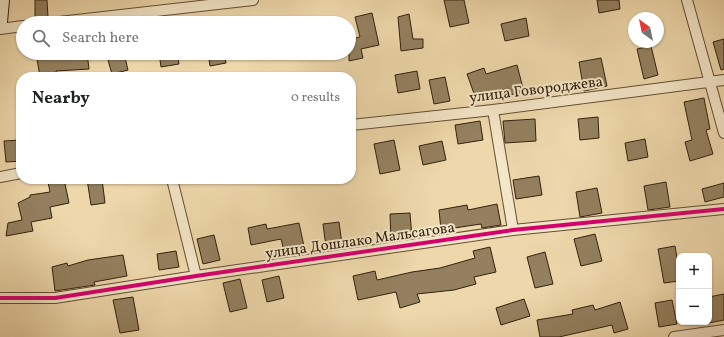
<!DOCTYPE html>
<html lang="en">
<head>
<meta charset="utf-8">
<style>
	:root { --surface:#fff; --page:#f6f6f6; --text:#202124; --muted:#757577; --line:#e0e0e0 }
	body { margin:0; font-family:Vollkorn,serif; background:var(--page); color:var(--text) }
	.controls { position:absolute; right:12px; bottom:12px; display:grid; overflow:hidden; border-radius:8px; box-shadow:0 1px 3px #0004 }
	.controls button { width:36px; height:36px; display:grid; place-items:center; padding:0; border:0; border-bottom:1px solid var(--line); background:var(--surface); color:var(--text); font:20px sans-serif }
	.compass { position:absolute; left:628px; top:12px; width:36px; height:36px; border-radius:50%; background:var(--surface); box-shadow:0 1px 3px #0004; rotate:327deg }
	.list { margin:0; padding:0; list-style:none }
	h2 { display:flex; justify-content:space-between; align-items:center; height:52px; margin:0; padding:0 16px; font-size:17px }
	h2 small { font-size:13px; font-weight:400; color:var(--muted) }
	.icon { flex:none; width:22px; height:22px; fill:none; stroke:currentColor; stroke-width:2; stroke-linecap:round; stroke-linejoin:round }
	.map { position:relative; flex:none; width:724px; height:337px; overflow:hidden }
	.search { position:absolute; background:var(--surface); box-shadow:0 1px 3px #0004; left:16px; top:16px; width:340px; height:44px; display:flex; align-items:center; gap:10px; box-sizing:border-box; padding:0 14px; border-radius:22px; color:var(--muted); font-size:15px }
	.panel { position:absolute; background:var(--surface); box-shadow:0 1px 3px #0004; left:16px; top:72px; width:340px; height:112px; border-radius:16px }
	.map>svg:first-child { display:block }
</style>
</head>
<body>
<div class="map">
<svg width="724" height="337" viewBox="0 0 724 337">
	<rect width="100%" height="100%" fill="#eed8ab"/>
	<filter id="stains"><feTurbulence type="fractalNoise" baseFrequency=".005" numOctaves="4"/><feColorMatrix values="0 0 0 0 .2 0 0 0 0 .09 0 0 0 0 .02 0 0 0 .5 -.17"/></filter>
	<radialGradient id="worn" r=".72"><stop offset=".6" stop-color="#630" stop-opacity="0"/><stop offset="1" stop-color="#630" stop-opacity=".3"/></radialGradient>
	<path fill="#94805f" stroke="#32210d" d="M35,0h12l1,17 -4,4h-9z
		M444,0h20l5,23 -19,4z
		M597,0h22l1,9 -21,4z
		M372,13l7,32 -18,4 2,9 -14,3v-15h3l-1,-7 9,-2 -5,-20z
		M409,14l4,25h10v9l-22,3 -3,-34z
		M526,18l3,18 -24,5 -4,-17z
		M724,39v30l-3,1 -8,-28z
		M651,46l7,29 -14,4 -7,-30z
		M36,53h51l2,16 -33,2 1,6h-17z
		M106,53h18l4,17 -16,4z
		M159,53h18l2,11 -18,3z
		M208,53h16l2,10 -16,3z
		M601,58l6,28 -23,5 -5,-29z
		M517,65l7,27 -15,3 -1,-7 -32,11 -9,-25 17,-6 2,6z
		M417,71l3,18 -22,4 -3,-18z
		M445,77l5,24 -16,3 -5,-24z
		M704,98l6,31 -4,1 7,24 -23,7 -5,-19 7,-2 -8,-38z
		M598,117l1,21 -19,2 -2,-21z
		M535,119l1,22 -31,2 -2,-22z
		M480,121l3,19 -25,4 -3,-19z
		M645,139l3,18 -20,4 -3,-18z
		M21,140v21l-15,1 -2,-21z
		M394,140l6,30 -20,4 -6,-30z
		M442,141l4,19 -23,5 -4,-19z
		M539,176l3,19 -26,4 -3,-19z
		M64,179l5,24 -19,4 2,11 -21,4 2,9 -27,5 2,-13 14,-3 -4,-17 12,-6v-2l20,-3 -2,-10z
		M87,179h15l3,24 -14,2z
		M666,182l4,25 -22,3 -4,-24z
		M724,183v14l-19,5 -3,-13z
		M597,188l5,25 -22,4 -4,-25z
		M497,204l4,21 -19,3 -1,-4 -40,6 -2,-20 28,-5 1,5z
		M410,213l2,25 -21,1 -1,-25z
		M339,222l3,22 -16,3 -3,-23z
		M299,223l6,28 -20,4 -4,-16 -30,6 -3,-17 18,-4 1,5z
		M595,234l7,27 -21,5 -7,-27z
		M214,235l6,25 -17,4 -6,-25z
		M675,246l4,23v12l-15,2 -6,-34z
		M490,247l6,25 -22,5 2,7 -22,6 -37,4 3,8 -20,6 -4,-16 -38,8 -5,-24 22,-5 2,9 35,-8 28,-4 35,-10 -2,-7z
		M176,251l3,16 -20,3 -2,-16z
		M545,252l8,32 -18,4 -8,-31z
		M123,255l4,21 -33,6 1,3 -40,6 -3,-24 15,-4 1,3 20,-6z
		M279,276l5,22 -17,4 -5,-22z
		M240,279l7,29 -17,4 -7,-29z
		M724,294v26l-15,3v-26z
		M133,297l6,33 -19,3 -7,-33z
		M524,299l6,17 -29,9 -5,-17z
		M672,300l5,24 -18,3 -4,-24z
		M620,302l8,27 -14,4 -2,-8 -53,12h-19l-3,-17 36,-6 -1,-4 21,-5 2,5z"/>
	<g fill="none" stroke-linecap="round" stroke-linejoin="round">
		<defs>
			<path id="street" d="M687,0l37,133
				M50,23l203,-23
				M0,29l23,-3
				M493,110l20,120
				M351,125l142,-15 231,-30
				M0,177l21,-4
				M172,179l24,97
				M0,298h55l141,-22 317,-46 211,-21
				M674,337l50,-7"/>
			<path id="secondary" d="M0,22l2,-22"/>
		</defs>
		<use href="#street" stroke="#614f34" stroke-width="12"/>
		<use href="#secondary" stroke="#32210d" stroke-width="16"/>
		<use href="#street" stroke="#f4e6c8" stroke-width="10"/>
		<use href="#secondary" stroke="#f4e6c8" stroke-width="14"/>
		<defs>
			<path id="cycleway" d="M0,298h55l141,-22 317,-46 211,-21"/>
		</defs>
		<use href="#cycleway" stroke="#f4e6c8" stroke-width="6"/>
		<use href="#cycleway" stroke="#d6006c" stroke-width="4"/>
	</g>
	<g text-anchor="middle" stroke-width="4" stroke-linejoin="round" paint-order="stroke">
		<g font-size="15" fill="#32210d" stroke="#f4e6c8">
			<text transform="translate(536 89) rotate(-7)" y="5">улица Говороджева</text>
			<text transform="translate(360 240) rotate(-8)" y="5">улица Дошлако Мальсагова</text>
		</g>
	</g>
	<rect width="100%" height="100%" filter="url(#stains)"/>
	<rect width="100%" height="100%" fill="url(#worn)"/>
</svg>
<div class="controls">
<button>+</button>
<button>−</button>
</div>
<svg class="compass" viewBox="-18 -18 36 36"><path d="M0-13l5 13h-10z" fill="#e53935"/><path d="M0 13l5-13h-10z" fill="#757577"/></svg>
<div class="search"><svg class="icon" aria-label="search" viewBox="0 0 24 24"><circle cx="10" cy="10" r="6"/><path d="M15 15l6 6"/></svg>Search here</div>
<section class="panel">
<h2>Nearby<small>0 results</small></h2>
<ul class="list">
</ul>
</section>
</div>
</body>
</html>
